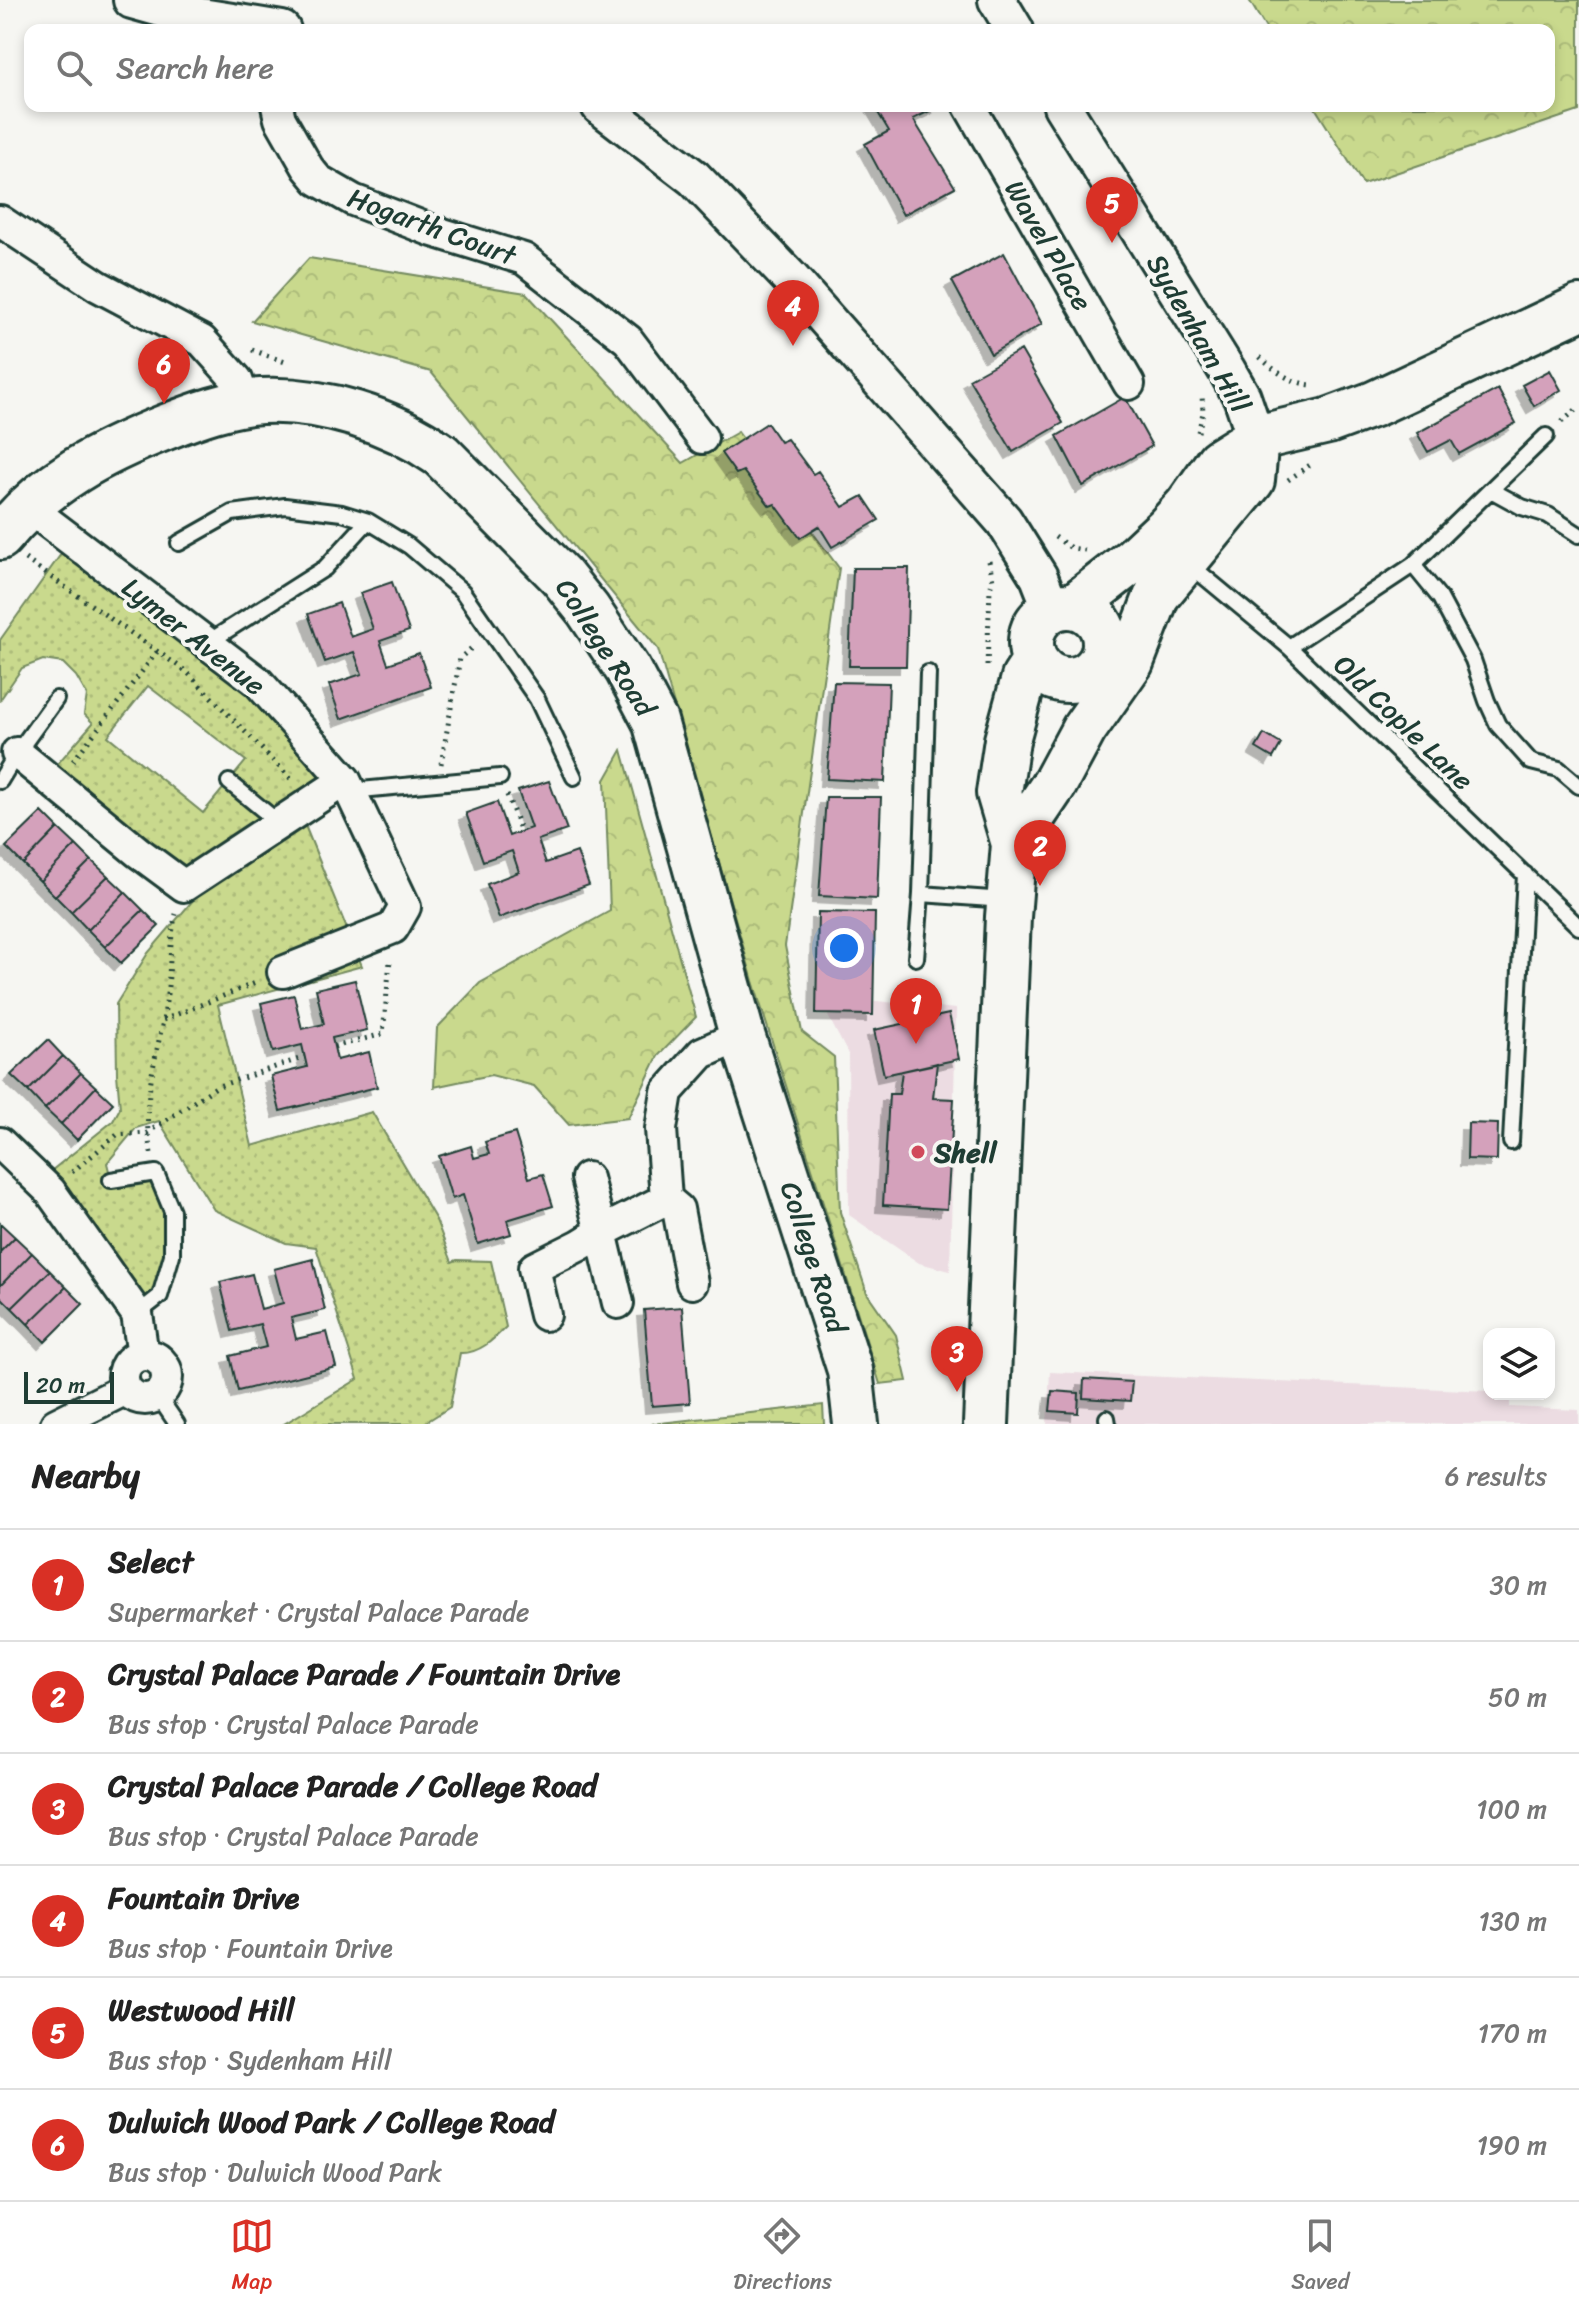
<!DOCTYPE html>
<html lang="en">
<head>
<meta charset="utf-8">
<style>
	:root { --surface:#fff; --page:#f2f2f2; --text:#222; --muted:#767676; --line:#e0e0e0; --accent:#d93025 }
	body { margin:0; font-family:Sriracha,sans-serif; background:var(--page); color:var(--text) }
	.controls { position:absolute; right:24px; bottom:24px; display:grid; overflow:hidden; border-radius:16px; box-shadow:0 4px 12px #0003 }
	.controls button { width:72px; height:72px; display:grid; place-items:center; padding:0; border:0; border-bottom:2px solid var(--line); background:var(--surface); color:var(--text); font:40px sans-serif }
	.scale { position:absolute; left:24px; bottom:20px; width:90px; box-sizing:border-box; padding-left:8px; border:4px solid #1f3d34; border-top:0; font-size:22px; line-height:28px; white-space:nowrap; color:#1f3d34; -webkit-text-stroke:6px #f6f6f2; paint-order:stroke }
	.you { position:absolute; left:844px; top:948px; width:28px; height:28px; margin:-20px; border:6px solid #fff; border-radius:50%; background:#1a73e8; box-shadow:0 0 0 12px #1a73e833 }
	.badge { display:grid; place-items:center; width:52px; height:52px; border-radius:50%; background:var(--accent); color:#fff; font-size:26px; font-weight:700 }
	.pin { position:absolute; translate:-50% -66px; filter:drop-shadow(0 2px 4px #0008) }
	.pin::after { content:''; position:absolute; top:42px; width:28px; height:24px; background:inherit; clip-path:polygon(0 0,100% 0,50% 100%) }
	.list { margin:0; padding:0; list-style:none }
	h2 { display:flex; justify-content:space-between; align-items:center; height:104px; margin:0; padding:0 32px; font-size:34px }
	h2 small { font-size:26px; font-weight:400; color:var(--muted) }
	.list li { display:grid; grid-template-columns:52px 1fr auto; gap:24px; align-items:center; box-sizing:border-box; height:112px; padding:0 32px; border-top:2px solid var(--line) }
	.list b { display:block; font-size:30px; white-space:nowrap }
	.list p { margin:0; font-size:26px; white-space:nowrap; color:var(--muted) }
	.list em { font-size:26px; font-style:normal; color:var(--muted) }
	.icon { flex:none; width:44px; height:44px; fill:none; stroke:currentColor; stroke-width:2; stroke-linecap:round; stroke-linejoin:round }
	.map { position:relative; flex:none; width:1579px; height:1424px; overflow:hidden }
	.search { position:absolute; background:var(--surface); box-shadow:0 4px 12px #0003; left:24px; right:24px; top:24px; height:88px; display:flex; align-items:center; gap:20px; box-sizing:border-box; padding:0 28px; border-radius:16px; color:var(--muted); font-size:30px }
	.sheet { height:776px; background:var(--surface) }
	nav { display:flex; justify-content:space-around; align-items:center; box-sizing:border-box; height:112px; border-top:2px solid var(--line); background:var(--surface); font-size:22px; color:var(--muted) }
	nav a { display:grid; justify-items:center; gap:4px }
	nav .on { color:var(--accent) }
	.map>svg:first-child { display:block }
</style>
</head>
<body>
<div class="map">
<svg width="1579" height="1424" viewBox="0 0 1579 1424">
	<defs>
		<pattern id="green-dots" width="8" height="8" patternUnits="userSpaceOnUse" patternTransform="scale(2)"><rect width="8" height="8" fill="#c9d98d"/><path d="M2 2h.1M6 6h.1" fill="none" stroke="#acbb7a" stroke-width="1.8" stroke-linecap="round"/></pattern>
		<pattern id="forest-crowns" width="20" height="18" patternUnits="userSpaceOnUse" patternTransform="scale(2)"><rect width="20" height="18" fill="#c9d98d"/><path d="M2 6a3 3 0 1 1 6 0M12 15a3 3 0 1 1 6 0" fill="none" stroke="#acbb7a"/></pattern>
		<filter id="shadow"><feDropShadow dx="-7" dy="7" stdDeviation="0" flood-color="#0004"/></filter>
	</defs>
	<rect width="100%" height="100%" fill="#f6f6f2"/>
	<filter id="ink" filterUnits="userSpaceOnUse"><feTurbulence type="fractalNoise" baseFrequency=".0125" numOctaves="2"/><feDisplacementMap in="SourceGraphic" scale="16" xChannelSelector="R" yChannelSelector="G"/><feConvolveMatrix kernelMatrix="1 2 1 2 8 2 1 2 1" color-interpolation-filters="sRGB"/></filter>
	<g filter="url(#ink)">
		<path fill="#ecdce2" d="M817,995l139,14 -6,262 -31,-8 -70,-48 -1,-161z
			M1050,1372l439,19v3h21v13l69,3v14h-532z"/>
		<path fill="url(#green-dots)" stroke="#748b60" stroke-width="2" fill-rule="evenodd" d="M71,540l187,142 87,98 -161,106 -138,-109 47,-54 -9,-9 3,-19 -11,-19 -13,-13 -20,-3 -21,8 -22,32v-60zM148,686l98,75 -43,52 -95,-77z
			M304,823l58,143 -144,39 34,141 120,-34 64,108 16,42 5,-2 34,1 15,66c-13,13 -27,27 -46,26l-10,54 -27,17h-139l74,-45 -42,-132 -30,-4 -72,-33 -55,-89 -23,7 -29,35 4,16 45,-6 16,38 -12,85 -23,18 -86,-143 62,-50 7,-13 -3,-34 -1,-70 32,-51 46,-54z"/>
		<path fill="url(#forest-crowns)" stroke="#748b60" stroke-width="2" d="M1249,0h330v111l-216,73 -49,-78h235v-76h-282z
			M309,258l217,35 157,170 55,-31 101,136 -54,378 17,86 32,25 6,155 27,81 29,42 11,46 -27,3 -127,-403 -95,-332 -227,-277 -179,-51z
			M622,750l74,267 -38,39 -30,62 -59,7 -35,-39 -43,-11 -57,12 3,-59 43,-45 130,-72 -5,-131z
			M823,1405l1,19h-173z"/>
		<path fill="#d4a1bb" stroke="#1f3d34" stroke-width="2" filter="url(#shadow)" d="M874,106h66l-27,13 42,68 -52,28 -38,-71 24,-13z
			M1004,253l38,71 -51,30 -39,-73z
			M1021,350l42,73 -50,29 -44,-73z
			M1550,370l11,20 -27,16 -12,-21z
			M1498,389l18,34 -57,31 -8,-14 -23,12 -11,-19z
			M1125,397l27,49 -69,40 -26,-50z
			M767,423l13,19 7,-3 26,35 5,-3 25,36 20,-11 16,24 -47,27 -13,-21 -19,12 -25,-34 -5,2 -27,-35 -7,3 -15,-21z
			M853,568h56l-3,98h-57z
			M392,582l17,49 -29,10 8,23 31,-11 12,34 -90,32 -12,-34 33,-11 -8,-22 -29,10 -17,-48 31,-11 12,34 22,-8 -13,-36z
			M834,682l55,1 -4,99 -58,-3z
			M1264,734l17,10 -8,14 -17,-10z
			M549,781l18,49 -29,10 8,23 31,-11 12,33 -90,33 -12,-34 32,-12 -7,-21 -29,10 -17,-48 31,-11 12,34 22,-8 -13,-37z
			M826,797h55l-4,102 -58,-3z
			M42,812l16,16 -35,36 -17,-17z
			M58,828l18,17 -36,36 -17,-17z
			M76,845l15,15 -36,36 -15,-15z
			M91,860l17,16 -37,36 -16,-16z
			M108,876l17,16 -37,38 -17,-18z
			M125,892l18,18 -38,37 -17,-17z
			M143,910l16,16 -38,37 -16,-16z
			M818,912l57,1 -2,102 -57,-1z
			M355,980l12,50 -35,8 5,22 32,-8 8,35 -97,24 -9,-35 36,-9 -5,-22 -29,7 -12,-49 33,-8 8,34 22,-5 -8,-35z
			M949,1014l10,45 -75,16 -10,-45z
			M48,1040l15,16 -35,35 -17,-16z
			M63,1056l18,17 -36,36 -17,-18z
			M937,1063l-4,35 21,1 -7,110 -64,-4 6,-111h10l3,-23z
			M81,1073l15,14 -35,37 -16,-15z
			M96,1087l17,16 -36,37 -16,-16z
			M1468,1123l30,1 -1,36 -30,-1z
			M515,1133l14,45 14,-4 10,32 -46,14 4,14 -33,10 -15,-49 -11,4 -13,-43 32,-10 3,12 15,-4 -4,-12z
			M0,1223l15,14 -15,15z
			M15,1237l17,16 -32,33v-34z
			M32,1253l18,18 -38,37 -12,-12v-10z
			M313,1259l12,51 -34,8 5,21 31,-7 9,35 -98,24 -8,-35 36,-9 -6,-23 -28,7 -12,-49 32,-8 9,35 22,-6 -9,-34z
			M50,1271l16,16 -38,37 -16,-16z
			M66,1287l17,17 -38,38 -17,-18z
			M682,1307l8,96 -38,3 -8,-96z
			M1084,1379l48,3 -2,19 -47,-3z
			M1052,1391l27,2 -1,20 -28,-2z"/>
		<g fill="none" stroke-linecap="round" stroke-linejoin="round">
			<defs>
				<path id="service" d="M1491,490l31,17 26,8 31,20
					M179,543l53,-30 53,-7 57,7 26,8 41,25 53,45 75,108 37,78
					M1189,564l100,83 290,280
					M1413,565l27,33 33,62 14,41 11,24 33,37 28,7 20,17
					M207,643l118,-75 43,-47
					M1289,647l124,-82 133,-129
					M0,781l17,-28 39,-54
					M229,782l50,41
					M350,791l150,-14
					M921,894l84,6
					M916,958l5,-64 7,-221
					M1511,1142l14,-268
					M111,1180l45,-7 16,38v44l-12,41 -23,18
					M158,1396l19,28
					M1107,1418l1,6"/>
				<path id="minor" d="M277,106l3,13 28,49 10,12 35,20 80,31 91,28 104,81 74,98
					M969,106l160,278
					M0,221l98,65 104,55 35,39 8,23
					M28,507l230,175 87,98 60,127 -12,21 -110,44
					M17,753l121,99 46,34 161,-106
					M0,1143l50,48 87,123 6,41
					M587,1178l14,54 65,-33 -5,-70 6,-37 35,-39 40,-18
					M666,1199l12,10 14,74
					M545,1315l-11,-47 46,-23 21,-13 17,71
					M123 1377a22 22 0 1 1 44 0a22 22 0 1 1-44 0Z
					M56,1424l70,-35"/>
				<path id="tertiary" d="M132,0l50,14 100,16
					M997,0l18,30
					M600,106l94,72 96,100 214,243 35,56 13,33
					M1062,106l164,263 16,28 14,41"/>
				<path id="primary" d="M0,537c46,-56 100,-84 166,-110 30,-12 63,-24 95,-26 61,-3 130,19 180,54l120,121 27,34 40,60 27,51 87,314 108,335 6,54
					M1074,606l60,-47 33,-31 21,-23 31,-44 37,-23 72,-17 46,-17 205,-96
					M1031 643a37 37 0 1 1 74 0a37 37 0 1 1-74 0Z
					M1014,844l41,-61 29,-54 47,-67 26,-67 95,-115 4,-42
					M986,1424l22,-507 6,-73 -15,-51 8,-53 17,-62 11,-17"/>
			</defs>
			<use href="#service" stroke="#1f3d34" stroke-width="20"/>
			<use href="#minor" stroke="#1f3d34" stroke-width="36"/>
			<use href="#tertiary" stroke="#1f3d34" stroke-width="42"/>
			<use href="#primary" stroke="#1f3d34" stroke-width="50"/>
			<path stroke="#1f3d34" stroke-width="5" stroke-dasharray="2 6" stroke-linecap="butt" d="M252,350l36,13
				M1260,357c14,14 33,27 53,28
				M1562,422l17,-15
				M1198,432l5,-19 -1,-18
				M1288,480l22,-15
				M1055,537l16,11 14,2
				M25,559l162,113 106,109
				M987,666l3,-77 3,-9 -4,-19
				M73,761l84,-109
				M441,764l19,-106 14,-12
				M507,795l14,37
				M163,1020l95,-38
				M334,1047l49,-13 7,-73
				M151,1153c-12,-57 10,-104 16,-159 4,-26 2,-55 9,-80
				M72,1172l45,-37 30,-2 69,-46 89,-30"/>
			<use href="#service" stroke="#f6f6f2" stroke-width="14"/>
			<use href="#minor" stroke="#f6f6f2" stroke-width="30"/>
			<use href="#tertiary" stroke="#f6f6f2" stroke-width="36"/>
			<use href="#primary" stroke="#f6f6f2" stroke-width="44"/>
		</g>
	</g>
	<circle fill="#d1495b" stroke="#f6f6f2" stroke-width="3" cx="918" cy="1152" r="8"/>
	<g text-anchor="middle" stroke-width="8" stroke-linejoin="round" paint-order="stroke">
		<g font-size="28" fill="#1f3d34" stroke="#f6f6f2">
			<text transform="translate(432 226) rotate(20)" y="10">Hogarth Court</text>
			<text transform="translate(1049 245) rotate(60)" y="10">Wavel Place</text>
			<text transform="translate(1199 333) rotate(60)" y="10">Sydenham Hill</text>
			<text transform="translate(194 636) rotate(38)" y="10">Lymer Avenue</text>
			<text transform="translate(606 647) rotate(57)" y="10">College Road</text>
			<text transform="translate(1404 722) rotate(44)" y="10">Old Cople Lane</text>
			<text transform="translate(814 1257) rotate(72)" y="10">College Road</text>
		</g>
		<g font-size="28" font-weight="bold" fill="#1f3d34" stroke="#f6f6f2" text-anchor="start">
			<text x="934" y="1162">Shell</text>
		</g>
	</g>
</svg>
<div class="controls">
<button><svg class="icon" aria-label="layers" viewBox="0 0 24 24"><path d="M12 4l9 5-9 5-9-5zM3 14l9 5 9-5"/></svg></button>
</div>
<div class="scale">20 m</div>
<div class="you"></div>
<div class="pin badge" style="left:916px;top:1044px">1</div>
<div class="pin badge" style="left:1040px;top:886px">2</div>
<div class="pin badge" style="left:957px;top:1392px">3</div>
<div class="pin badge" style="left:793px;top:346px">4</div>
<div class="pin badge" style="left:1112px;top:243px">5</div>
<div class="pin badge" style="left:164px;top:404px">6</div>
<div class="search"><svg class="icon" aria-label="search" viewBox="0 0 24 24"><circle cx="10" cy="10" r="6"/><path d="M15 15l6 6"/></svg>Search here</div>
</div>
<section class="sheet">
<h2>Nearby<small>6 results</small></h2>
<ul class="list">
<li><span class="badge">1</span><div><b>Select</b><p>Supermarket · Crystal Palace Parade</p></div><em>30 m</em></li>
<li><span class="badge">2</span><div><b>Crystal Palace Parade / Fountain Drive</b><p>Bus stop · Crystal Palace Parade</p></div><em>50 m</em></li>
<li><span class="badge">3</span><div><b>Crystal Palace Parade / College Road</b><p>Bus stop · Crystal Palace Parade</p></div><em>100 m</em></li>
<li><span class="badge">4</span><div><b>Fountain Drive</b><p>Bus stop · Fountain Drive</p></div><em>130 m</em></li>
<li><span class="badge">5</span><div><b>Westwood Hill</b><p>Bus stop · Sydenham Hill</p></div><em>170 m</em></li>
<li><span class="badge">6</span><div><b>Dulwich Wood Park / College Road</b><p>Bus stop · Dulwich Wood Park</p></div><em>190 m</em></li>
</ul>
</section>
<nav>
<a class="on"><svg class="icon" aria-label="map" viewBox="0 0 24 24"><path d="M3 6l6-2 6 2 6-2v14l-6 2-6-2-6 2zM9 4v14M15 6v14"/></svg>Map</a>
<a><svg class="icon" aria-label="directions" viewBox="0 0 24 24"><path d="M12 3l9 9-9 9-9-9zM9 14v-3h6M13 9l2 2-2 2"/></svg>Directions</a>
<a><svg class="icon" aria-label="saved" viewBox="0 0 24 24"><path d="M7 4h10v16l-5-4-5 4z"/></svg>Saved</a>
</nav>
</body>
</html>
